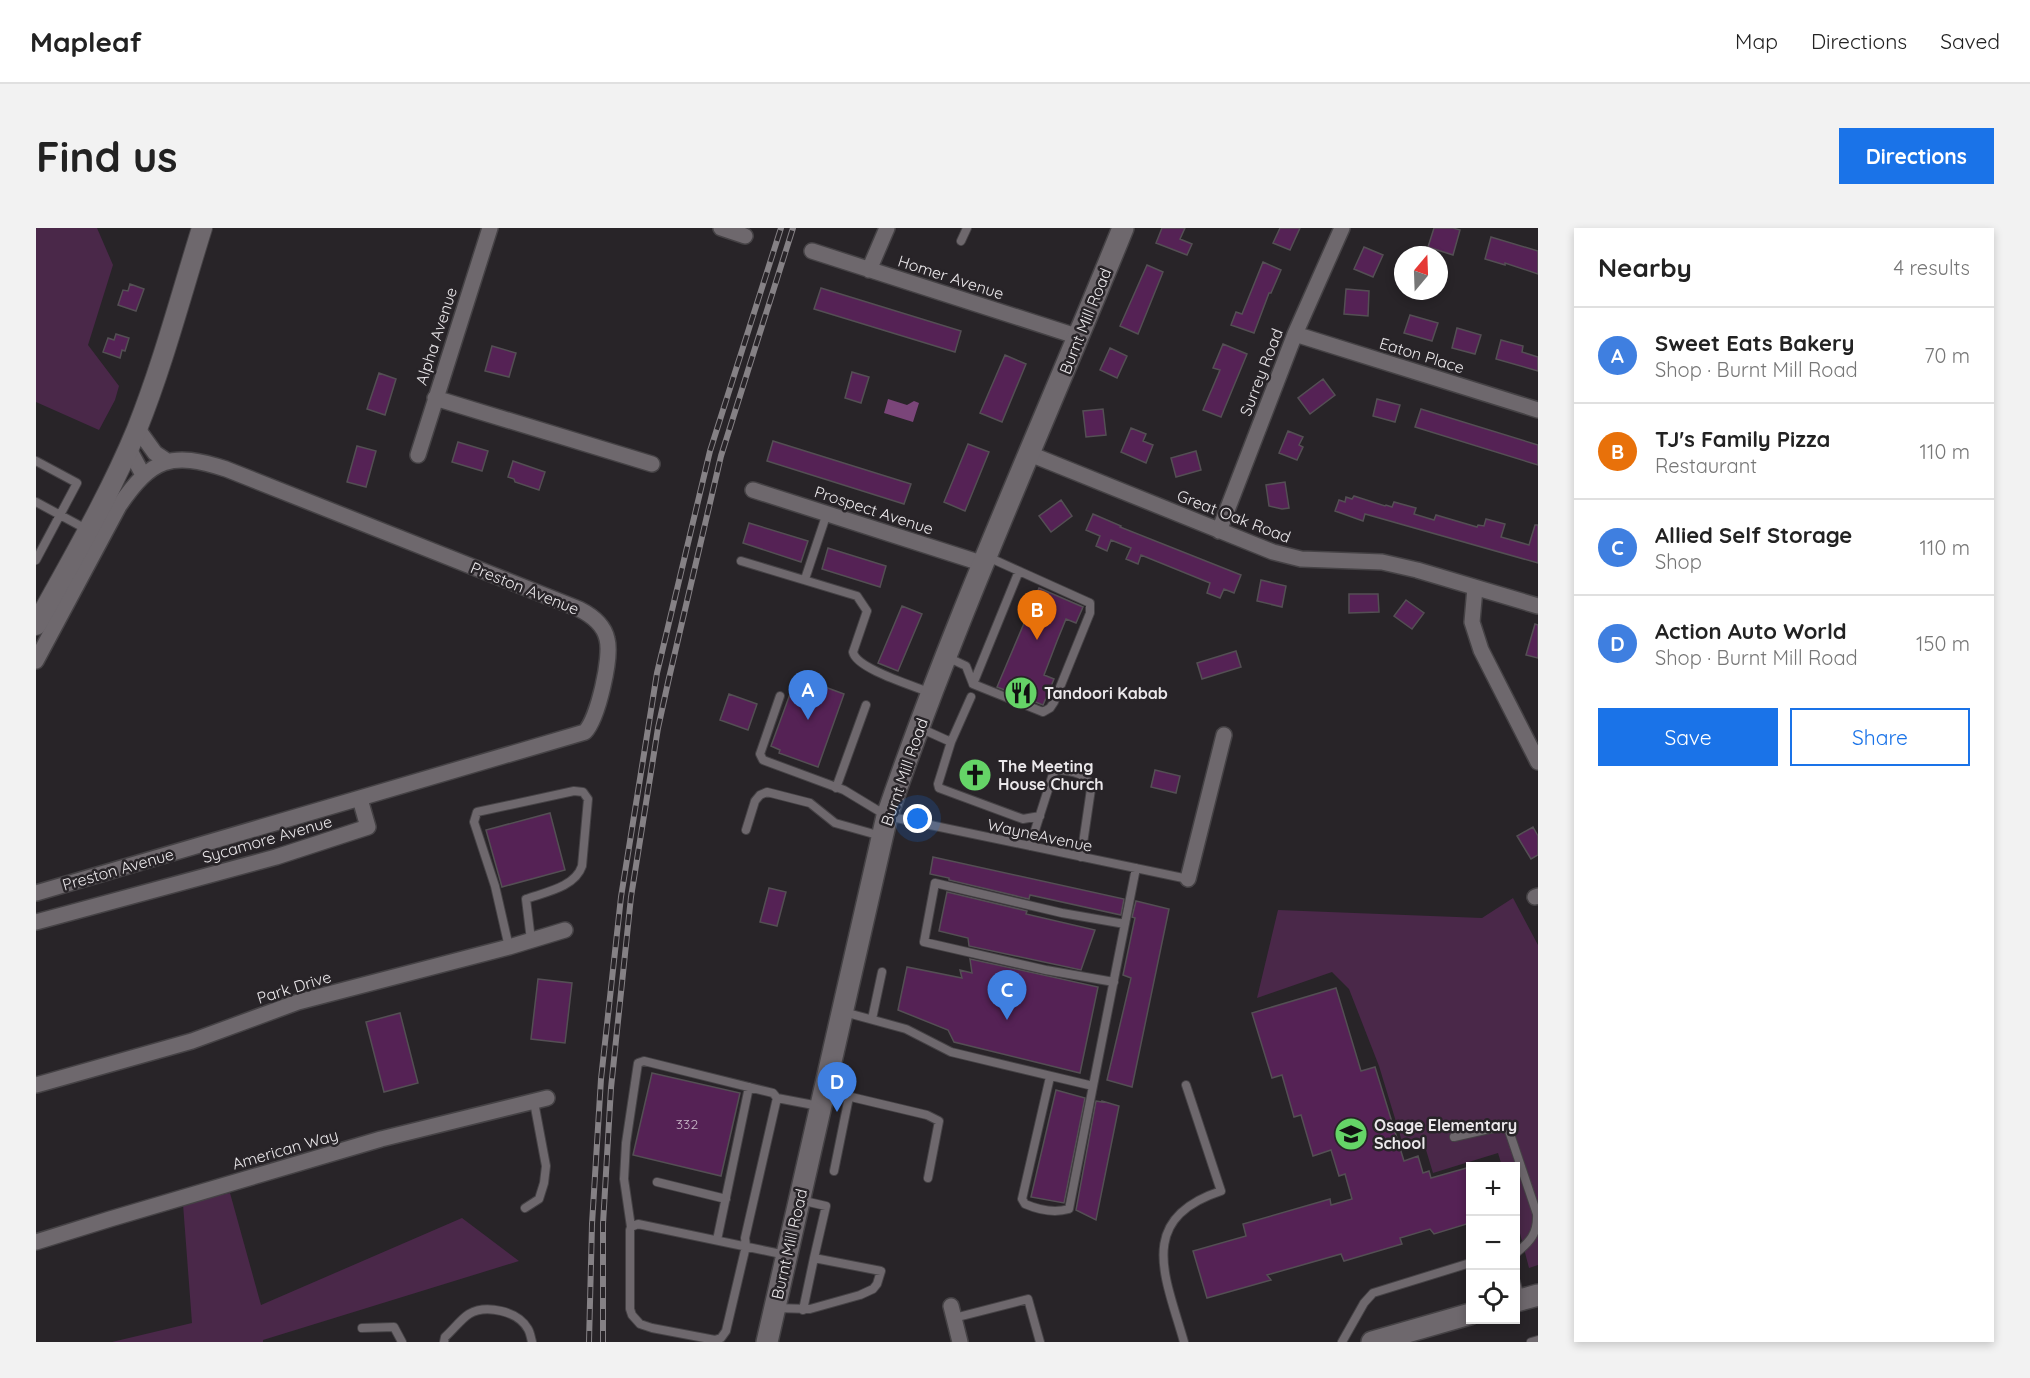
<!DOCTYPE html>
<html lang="en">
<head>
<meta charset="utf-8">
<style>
	:root { --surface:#fff; --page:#f2f2f2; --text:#222; --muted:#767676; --line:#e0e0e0; --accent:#1a73e8 }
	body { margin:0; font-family:Quicksand,sans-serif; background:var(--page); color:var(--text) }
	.controls { position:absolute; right:18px; bottom:18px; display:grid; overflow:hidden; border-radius:0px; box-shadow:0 3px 9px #0003 }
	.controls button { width:54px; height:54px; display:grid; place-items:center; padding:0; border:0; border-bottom:2px solid var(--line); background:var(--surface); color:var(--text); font:30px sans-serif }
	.compass { position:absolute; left:1358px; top:18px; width:54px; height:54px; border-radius:50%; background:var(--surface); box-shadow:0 3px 9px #0003; rotate:19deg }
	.you { position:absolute; left:882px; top:591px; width:21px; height:21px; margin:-15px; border:4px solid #fff; border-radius:50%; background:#1a73e8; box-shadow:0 0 0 9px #1a73e833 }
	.badge { display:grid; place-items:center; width:39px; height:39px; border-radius:50%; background:var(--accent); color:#fff; font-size:20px; font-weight:700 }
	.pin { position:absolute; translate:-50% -50px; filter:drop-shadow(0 2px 3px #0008) }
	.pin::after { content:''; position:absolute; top:32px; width:21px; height:18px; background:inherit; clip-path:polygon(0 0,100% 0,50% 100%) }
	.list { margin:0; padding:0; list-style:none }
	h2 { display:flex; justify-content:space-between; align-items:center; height:78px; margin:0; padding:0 24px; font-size:26px }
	h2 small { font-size:20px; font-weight:400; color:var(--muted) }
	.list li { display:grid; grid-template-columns:39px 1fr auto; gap:18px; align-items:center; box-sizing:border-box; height:96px; padding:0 24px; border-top:2px solid var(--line) }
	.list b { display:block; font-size:22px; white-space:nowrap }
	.list p { margin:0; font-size:20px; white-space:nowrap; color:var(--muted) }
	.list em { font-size:20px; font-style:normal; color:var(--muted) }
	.actions { display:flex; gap:12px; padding:18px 24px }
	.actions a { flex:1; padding:14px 0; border:2px solid var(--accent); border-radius:0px; text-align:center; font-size:21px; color:var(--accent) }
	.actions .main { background:var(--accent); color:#fff }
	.icon { flex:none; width:33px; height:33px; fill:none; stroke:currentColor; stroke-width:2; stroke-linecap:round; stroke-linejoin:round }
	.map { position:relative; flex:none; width:1502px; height:1114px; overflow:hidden; border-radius:0px }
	header { display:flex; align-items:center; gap:36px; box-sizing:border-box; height:84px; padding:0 30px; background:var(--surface); border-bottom:2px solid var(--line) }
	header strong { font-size:28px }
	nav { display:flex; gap:33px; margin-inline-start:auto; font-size:21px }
	.intro { display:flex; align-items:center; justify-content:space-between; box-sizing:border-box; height:144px; padding:0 36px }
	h1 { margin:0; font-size:42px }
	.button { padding:15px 27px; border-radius:0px; background:var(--accent); color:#fff; font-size:21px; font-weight:700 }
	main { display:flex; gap:36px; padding:0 36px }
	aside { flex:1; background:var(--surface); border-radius:0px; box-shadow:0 3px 9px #0003 }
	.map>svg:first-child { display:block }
</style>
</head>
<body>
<header>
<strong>Mapleaf</strong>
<nav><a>Map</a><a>Directions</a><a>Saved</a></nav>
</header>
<div class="intro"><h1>Find us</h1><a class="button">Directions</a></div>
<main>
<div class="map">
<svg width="1502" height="1114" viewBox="0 0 1502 1114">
	<rect width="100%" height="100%" fill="#282428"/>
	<path fill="#4a2849" d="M0,0h61l16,37 -25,80 31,41 -4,14 -16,30 -63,-28z
		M1477,670l25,47v320l-9,3 -13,-50v-52h-14l-4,-13 -65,20 -9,-30 -20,5 -25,-82 -30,-77 -17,-17 -75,26 21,-88 204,8z
		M194,965l31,112 201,-87 57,43 -256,79v2h-151l80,-19 -9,-119z"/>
	<path fill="#7a4579" d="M852,171l19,6 7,-4 5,2 -6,19 -29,-9z"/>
	<path fill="#525" stroke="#544f54" stroke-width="1.5" d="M1126,0h23l-5,11 12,5 -5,11 -31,-12z
		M1244,0h20l-10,22 -17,-7z
		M1398,0h19l7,2 -7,25 -25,-8z
		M1455,9l47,14v23l-33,-11v2l-20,-6z
		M1328,19l19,8 -10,22 -19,-8z
		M1227,34l18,8 -10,23h-2l-15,40 -23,-8 5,-13 6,2z
		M1111,37l16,7 -25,62 -18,-8z
		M94,56l14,5 -8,22 -18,-6 5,-15 5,1z
		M785,60l140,43 -6,21 -141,-43z
		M1310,61l23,2 -1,25 -24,-2z
		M1374,87l28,8 -6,18 -28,-8z
		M1421,100l24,7 -6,19 -23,-6z
		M80,106l13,4 -4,13 -3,-1 -2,8 -17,-6 5,-14 6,2z
		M1465,112l22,6 -1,6 16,5v14l-42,-12z
		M1187,116l24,10 -26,63 -18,-7 17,-40 -7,-2z
		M456,118l24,7 -7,24 -24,-6z
		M1074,120l17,8 -10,22 -17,-8z
		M969,127l21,9 -24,58 -22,-9z
		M816,144l17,5 -8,26 -16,-5z
		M343,145l17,6 -11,36 -18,-6z
		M1287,151l12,16 -25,19 -12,-16z
		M1341,171l23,6 -5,17 -22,-6z
		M1067,181l3,26 -20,2 -3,-26z
		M1385,181l117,36v20l-123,-38z
		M1095,200l15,6 -3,7 10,4 -7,18 -25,-11z
		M1252,203l15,6 -4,8 4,2 -6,13 -18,-7z
		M737,213l138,43 -7,20 -137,-43z
		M422,214l30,9 -6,20 -30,-9z
		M932,216l21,8 -24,59 -21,-9z
		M321,218l19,5 -10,36 -19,-5z
		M1160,223l5,19 -25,7 -5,-19z
		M477,233l32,11 -6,18 -24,-8 -1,-3 -6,-2z
		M1249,254l4,26 -7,1 -13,-3 -3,-21z
		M1318,268l31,10 1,-1 6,2 2,-5 22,6 -2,6 20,6 2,-5 41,12 1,-2 6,1 2,-7 19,5 -4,13 28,8 6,-20h3v38l-173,-49 -2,7 -28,-10 4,-11 6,2 1,-5 6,2z
		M1025,272l11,16 -21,16 -12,-16z
		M1057,286l28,12 -1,1 121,48 -7,18 -10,-4 -4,9 -13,-5 3,-10 -69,-28 -3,9 -12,-5 5,-11 -20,-8 -4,11 -11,-5 4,-10 -14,-6z
		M713,295l59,18 -7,21 -58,-19z
		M792,320l58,18 -6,21 -58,-18z
		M1225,352l25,6 -4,21 -25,-6z
		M1003,360l44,19 -7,16 -10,-4 -9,22 -13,34 10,4 -11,26 -46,-18z
		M1313,366h29l1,18 -30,1z
		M1370,372l18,13 -12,16 -18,-13z
		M866,378l20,8 -24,57 -20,-8z
		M1499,396l3,1v33l-12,-3z
		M1200,423l5,16 -39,12 -5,-16z
		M770,452l38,14 -26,73 -39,-14 1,-3 -9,-4 22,-60 9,3z
		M693,466l28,10 -9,26 -28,-10z
		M1119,542l25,6 -4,17 -25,-6z
		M514,585l15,57 -63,17 -16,-57z
		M1497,599l5,9v19l-7,4 -14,-23z
		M897,629l191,42 -3,16 -91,-20 -1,4 -80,-19v-2l-19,-4z
		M733,660l17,4 -9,34 -17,-4z
		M911,664l80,19 -1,3 69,16 -14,40 -112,-24 -1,-8 -29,-7z
		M1100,673l33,8 -37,178 -25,-7 24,-102 -8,-3 12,-57 -3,-1z
		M934,731l128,28 -18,86 -126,-31 -6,-12 -50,-20 9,-43 55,11 -2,-8 12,3z
		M502,751l34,4 -7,60 -34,-4z
		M1300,760l25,83 14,-4 29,94 14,-5 5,17 6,-2 2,7 39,-11v56l-36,11 -4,-5 -30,9 2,6 -58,17 -3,-7 -74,21 4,5 -64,18 -14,-47 53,-15 -3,-12 87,-25 1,6 21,-6 -7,-25 -6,2 -8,-26 -18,6 -12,-41 -7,2 -12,-42 -10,3 -20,-65z
		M364,785l18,70 -34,9 -18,-70z
		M616,845l88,20 -19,83 -88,-21z
		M1020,862l29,8 -21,105 -33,-6z
		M1060,873l6,1v-1l17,5 -23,114 -20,-10z"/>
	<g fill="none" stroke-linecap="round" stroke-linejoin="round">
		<defs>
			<path id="service" d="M925,13l6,-13
				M0,233l41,22 -41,77
				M0,274l50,27
				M705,333l116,35 10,15 -14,41c3,17 62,34 78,41
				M769,351l22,-66
				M911,429l19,9 7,18 70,28 7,-4 4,-6 36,-89v-10l-102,-46
				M937,456l46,-113
				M744,468l-20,58 3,6 81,30 43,26 301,63
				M884,500l31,14 -13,42 1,4 84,31 17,-3
				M915,514l20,-45
				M800,560l30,-83
				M710,602l9,-29 5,-6 7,-3 43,11 25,20 46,13
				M994,618l23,-72 4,-4c15,1 31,3 34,19l-10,68
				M473,719l-14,-61 -21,-64 3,-10 97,-21 9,1 5,7 -6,67c-7,21 -36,26 -56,33l5,41
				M1078,754l-68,-12 -122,-28 11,-59 127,30 63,11
				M808,784l62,17 45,23 142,34 43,-218
				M836,791l10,-47
				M1014,849l-28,122 3,5c14,6 30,9 44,5l24,-123
				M790,863l101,24 12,6 -11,57
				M741,870l-32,140 1,8 -20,85 -5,7 -6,2 -63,-12 -12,-4 -8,-9 -2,-6v-79l1,-3 7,-3 148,31
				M1418,909l53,-12 30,89c1,19 -7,28 -21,39
				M798,943l15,-74
				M621,954l69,17
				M489,980l14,-9 5,-16 2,-17 -12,-64
				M595,999l-7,-48 2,-36 12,-80 6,-2 129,32 4,5 42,8
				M681,1012l32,-153
				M1480,1054l4,16
				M739,1080l35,1 50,-14 13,-6 4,-5 4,-13 -67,-13 12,-52 -26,-6
				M767,1082l11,-52
				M918,1090l74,-19 12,43
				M326,1100l32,-1 8,15
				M408,1114l1,-5c8,-7 16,-18 24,-23 17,-10 49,-3 59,15 2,3 3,9 4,13
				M1148,1114c-18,-64 -49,-123 37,-151l-35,-106
				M1306,1114l22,-39 9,-10 97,-30
				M1495,1114l7,-2"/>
			<path id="minor" d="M685,0l24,8
				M776,23l267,86
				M833,42l18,-42
				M1259,106l243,76
				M399,170l217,66
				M101,200l18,25 12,8
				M92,219l15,28
				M994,226l243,98 28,7 81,3 35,8 121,36
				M382,227l72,-227
				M717,262l231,74
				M1183,303l76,-197 47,-106
				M1439,360l-3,34 9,28 57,112
				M0,433l83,-155c33,-48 52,-55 107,-37l353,140c12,6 25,16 28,30 5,18 -9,79 -22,93l-549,161
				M1152,651l36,-144
				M1499,669l3,-1
				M0,694l240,-65 92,-30 -8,-28
				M0,857l156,-44 106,-39 211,-55 56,-17
				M0,1014l74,-23 271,-80 166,-41
				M915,1078l9,36"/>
			<path id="tertiary" d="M0,397c35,-64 73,-128 101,-196 26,-65 44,-134 65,-201"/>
			<path id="secondary" d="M1480,1073l22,-6
				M731,1114l120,-526c68,-199 157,-393 236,-588
				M1336,1114l98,-28"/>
		</defs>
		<use href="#service" stroke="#454245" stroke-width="10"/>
		<use href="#minor" stroke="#454245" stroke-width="18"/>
		<use href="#tertiary" stroke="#454245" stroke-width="22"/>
		<use href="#secondary" stroke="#454245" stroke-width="24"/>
		<use href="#service" stroke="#6e686d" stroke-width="8"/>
		<use href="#minor" stroke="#6e686d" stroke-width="15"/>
		<use href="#tertiary" stroke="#6e686d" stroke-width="20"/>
		<use href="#secondary" stroke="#6e686d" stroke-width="21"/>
		<defs>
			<path id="rail" d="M553,1114l3,-118 9,-145 20,-182 36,-224 53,-222 71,-223
				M567,1114v-118l8,-136 20,-191 27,-169 11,-50 52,-222 72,-228"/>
		</defs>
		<use href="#rail" stroke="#858185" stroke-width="6"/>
		<use href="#rail" stroke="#282428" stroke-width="4" stroke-dasharray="11" stroke-linecap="butt"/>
	</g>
	<defs>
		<symbol id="restaurant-disc" viewBox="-11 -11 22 22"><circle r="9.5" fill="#65d467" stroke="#282428"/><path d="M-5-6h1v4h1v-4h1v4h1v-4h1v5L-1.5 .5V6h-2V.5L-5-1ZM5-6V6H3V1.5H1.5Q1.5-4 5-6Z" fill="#111"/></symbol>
		<symbol id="church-disc" viewBox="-11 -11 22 22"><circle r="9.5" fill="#65d467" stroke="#282428"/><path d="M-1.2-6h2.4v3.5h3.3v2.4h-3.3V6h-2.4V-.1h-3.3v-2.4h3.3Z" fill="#111"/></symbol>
		<symbol id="school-disc" viewBox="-11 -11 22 22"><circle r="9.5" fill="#65d467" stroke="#282428"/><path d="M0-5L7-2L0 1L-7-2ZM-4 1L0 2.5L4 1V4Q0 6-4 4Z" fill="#111"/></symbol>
	</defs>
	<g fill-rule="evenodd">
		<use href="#restaurant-disc" x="966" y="446" width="38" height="38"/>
		<use href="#church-disc" x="920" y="528" width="38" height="38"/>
		<use href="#school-disc" x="1296" y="887" width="38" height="38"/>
	</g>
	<g text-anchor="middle" stroke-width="5" stroke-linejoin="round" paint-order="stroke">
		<g font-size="14" fill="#c6b6c6">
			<text x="651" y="901">332</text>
		</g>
		<g font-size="16" fill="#ebe8eb" stroke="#282428">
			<text transform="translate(915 49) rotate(18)" y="6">Homer Avenue</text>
			<text transform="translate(1049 93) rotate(-68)" y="6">Burnt Mill Road</text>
			<text transform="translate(400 108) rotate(-72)" y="6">Alpha Avenue</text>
			<text transform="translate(1386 127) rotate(17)" y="6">Eaton Place</text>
			<text transform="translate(1225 144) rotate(-69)" y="6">Surrey Road</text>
			<text transform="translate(838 282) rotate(18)" y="6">Prospect Avenue</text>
			<text transform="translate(1198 288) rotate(21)" y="6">Great Oak Road</text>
			<text transform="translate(489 360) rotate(22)" y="6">Preston Avenue</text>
			<text transform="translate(868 544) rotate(-71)" y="6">Burnt Mill Road</text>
			<text transform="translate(1004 607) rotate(12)" y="6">WayneAvenue</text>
			<text transform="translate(231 611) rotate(-16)" y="6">Sycamore Avenue</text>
			<text transform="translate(82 641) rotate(-16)" y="6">Preston Avenue</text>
			<text transform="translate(258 759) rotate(-17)" y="6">Park Drive</text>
			<text transform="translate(249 921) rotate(-16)" y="6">American Way</text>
			<text transform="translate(753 1016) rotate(-77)" y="6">Burnt Mill Road</text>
		</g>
		<g font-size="16" font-weight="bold" fill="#ebe8eb" stroke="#282428" text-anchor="start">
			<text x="1008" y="471">Tandoori Kabab</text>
			<text x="962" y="544">The Meeting<tspan x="962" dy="18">House Church</tspan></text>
			<text x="1338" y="903">Osage Elementary<tspan x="1338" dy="18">School</tspan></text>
		</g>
	</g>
</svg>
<div class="controls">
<button>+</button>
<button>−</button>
<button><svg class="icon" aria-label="locate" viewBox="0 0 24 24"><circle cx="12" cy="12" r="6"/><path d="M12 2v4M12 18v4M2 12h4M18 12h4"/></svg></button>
</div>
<svg class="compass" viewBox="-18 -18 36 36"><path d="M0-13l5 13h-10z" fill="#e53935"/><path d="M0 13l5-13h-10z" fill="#767676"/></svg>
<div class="you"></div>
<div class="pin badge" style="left:772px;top:492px;background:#3f7fe0">A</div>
<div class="pin badge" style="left:1001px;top:412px;background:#e8710a">B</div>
<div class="pin badge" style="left:971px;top:792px;background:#3f7fe0">C</div>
<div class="pin badge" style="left:801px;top:884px;background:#3f7fe0">D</div>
</div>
<aside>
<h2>Nearby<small>4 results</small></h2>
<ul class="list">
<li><span class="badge" style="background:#3f7fe0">A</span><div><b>Sweet Eats Bakery</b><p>Shop · Burnt Mill Road</p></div><em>70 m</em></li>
<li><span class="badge" style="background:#e8710a">B</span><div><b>TJ's Family Pizza</b><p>Restaurant</p></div><em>110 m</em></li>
<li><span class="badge" style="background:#3f7fe0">C</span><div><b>Allied Self Storage</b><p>Shop</p></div><em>110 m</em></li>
<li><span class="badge" style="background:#3f7fe0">D</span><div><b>Action Auto World</b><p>Shop · Burnt Mill Road</p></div><em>150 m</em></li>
</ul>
<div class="actions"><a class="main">Save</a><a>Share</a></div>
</aside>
</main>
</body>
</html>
